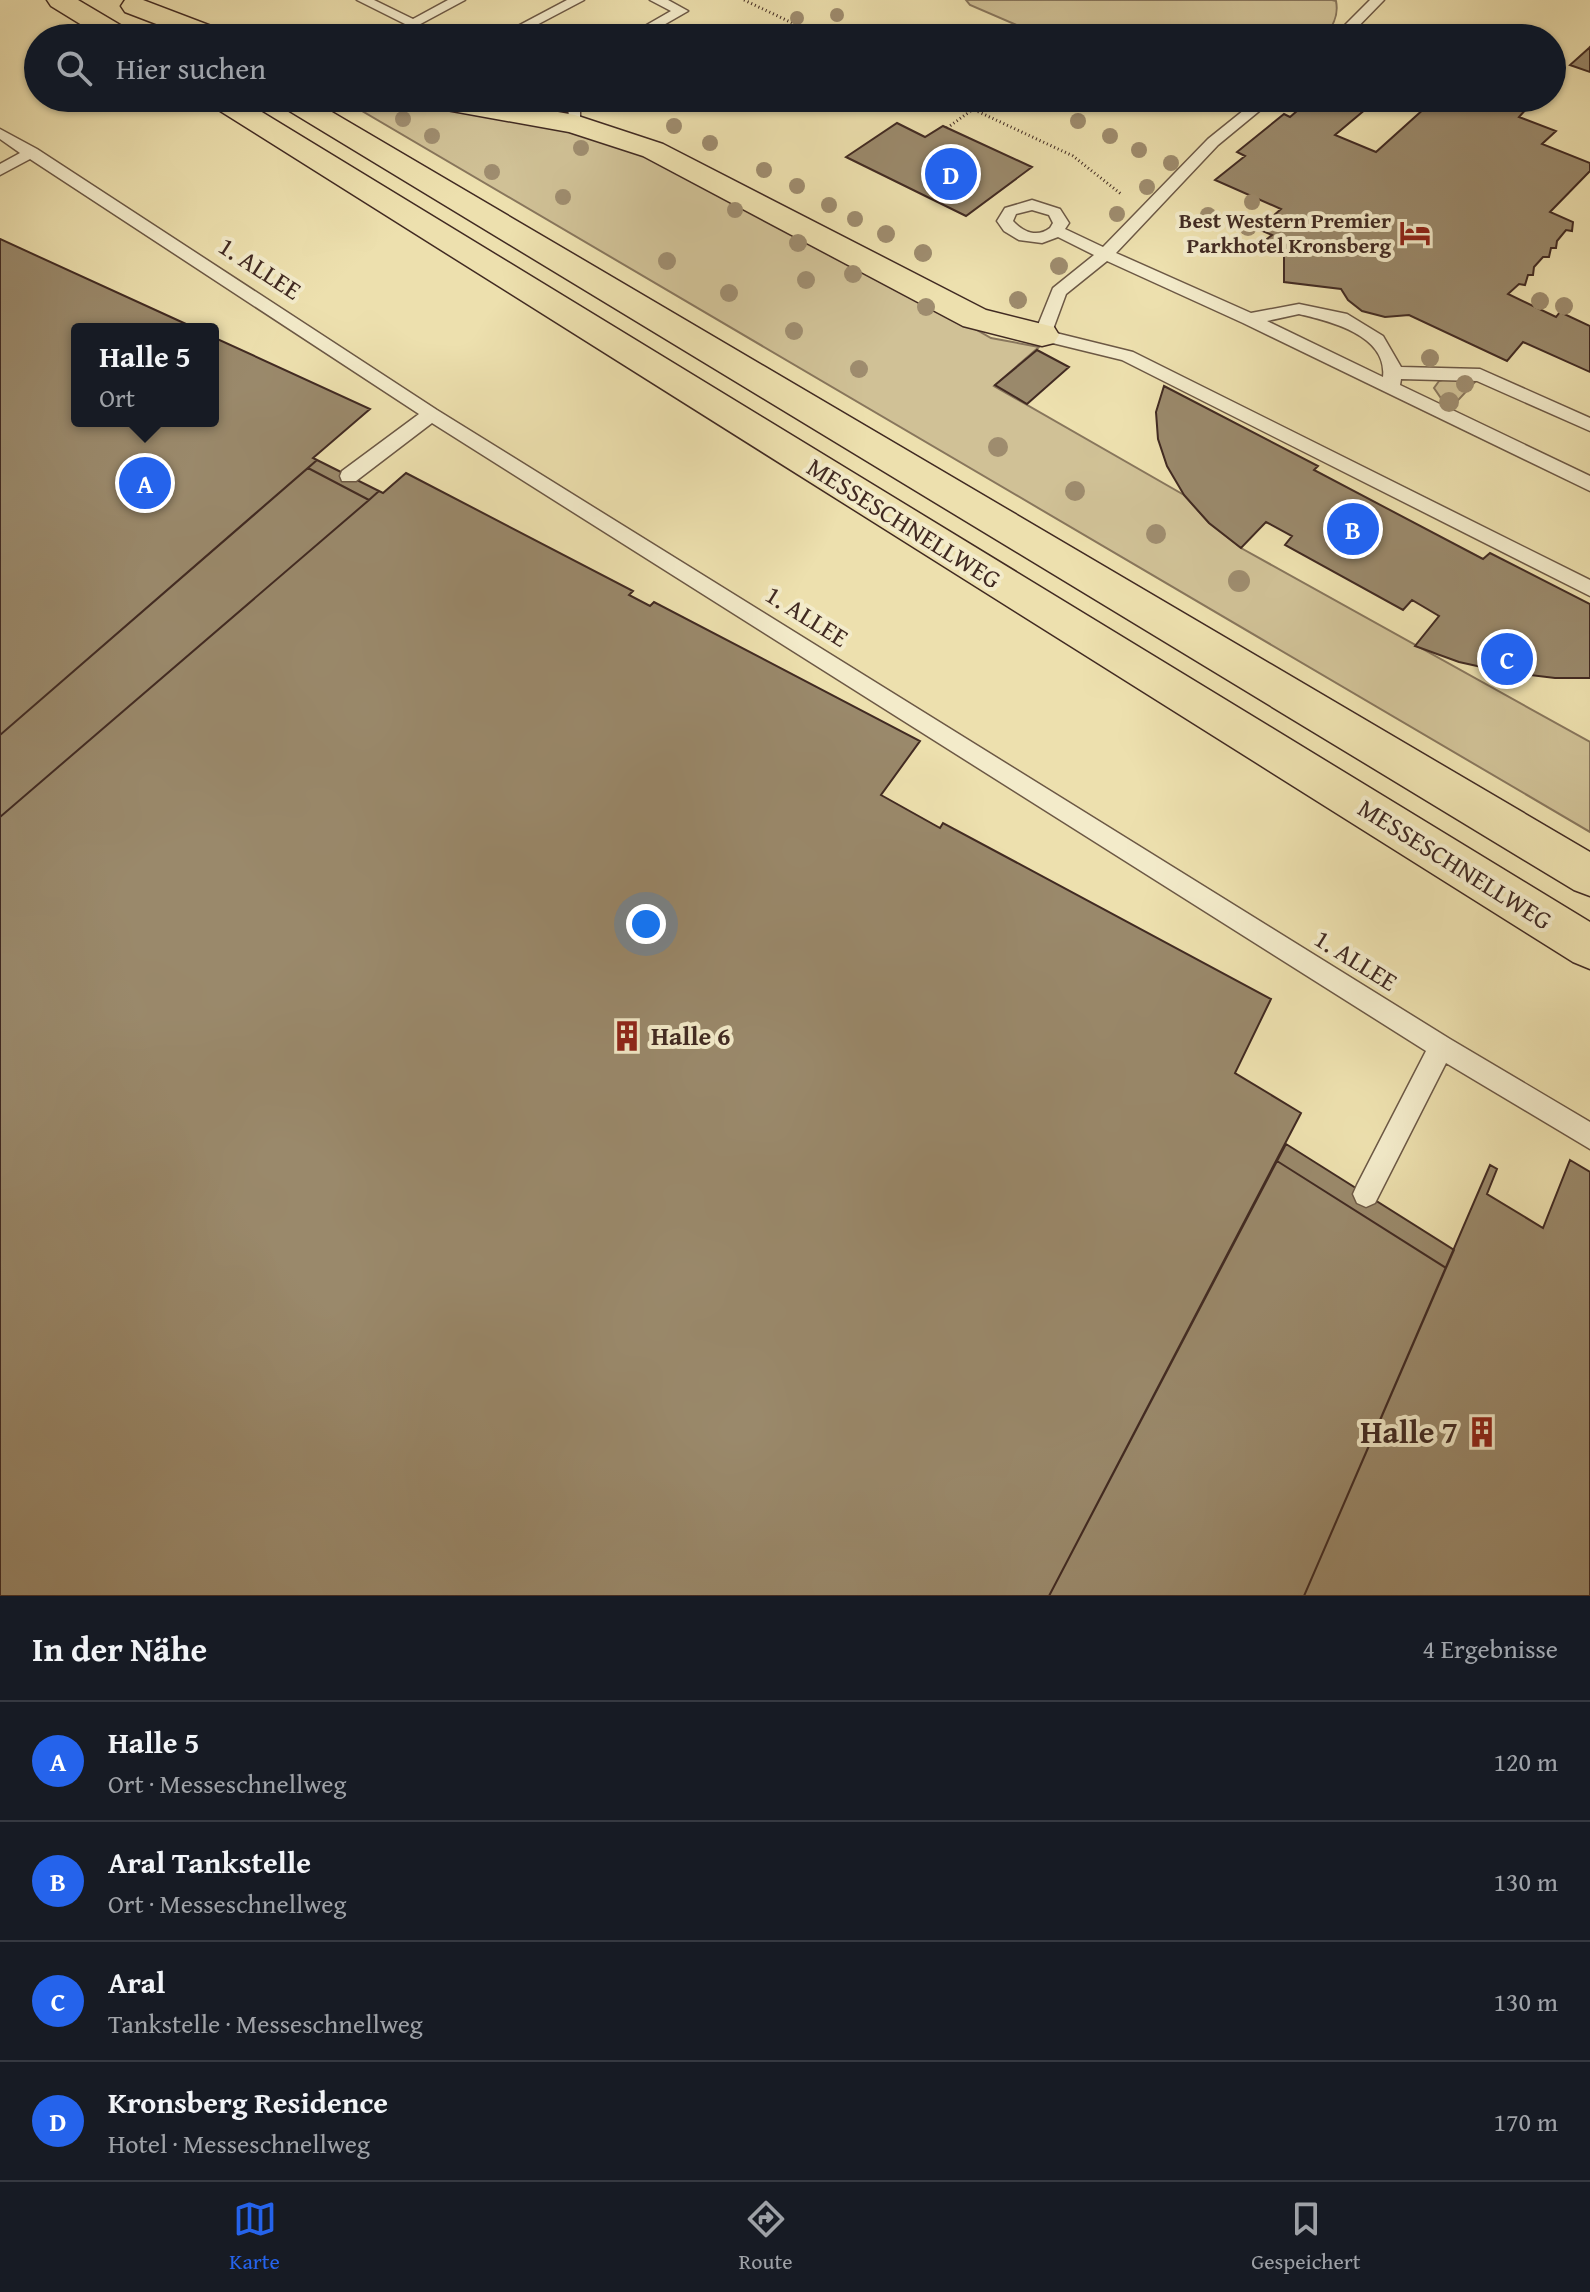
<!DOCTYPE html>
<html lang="de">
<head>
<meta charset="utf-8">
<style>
	:root { --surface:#171b24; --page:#20242c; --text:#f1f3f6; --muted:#9ea1a6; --line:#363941; --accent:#2563eb }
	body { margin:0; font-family:"Gentium Book Plus",serif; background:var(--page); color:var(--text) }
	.you { position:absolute; left:646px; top:924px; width:28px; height:28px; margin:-20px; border:6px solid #fff; border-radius:50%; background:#1a73e8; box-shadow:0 0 0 12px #1a73e833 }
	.badge { display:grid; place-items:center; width:52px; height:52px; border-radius:50%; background:var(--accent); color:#fff; font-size:26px; font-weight:700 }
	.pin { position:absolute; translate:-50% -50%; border:4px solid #fff; box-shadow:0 2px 8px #0006 }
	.popup { position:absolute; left:71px; top:323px; width:148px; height:104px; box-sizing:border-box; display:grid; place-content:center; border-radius:8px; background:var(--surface); filter:drop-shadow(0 2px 6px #0005); font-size:26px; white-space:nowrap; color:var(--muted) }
	.popup b { font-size:30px; color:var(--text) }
	.popup::after { content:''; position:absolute; left:50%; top:100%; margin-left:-16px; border:16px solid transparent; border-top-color:var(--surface) }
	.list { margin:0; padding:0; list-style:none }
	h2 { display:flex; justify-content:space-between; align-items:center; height:104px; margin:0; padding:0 32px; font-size:34px }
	h2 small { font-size:26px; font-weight:400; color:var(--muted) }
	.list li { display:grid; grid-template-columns:52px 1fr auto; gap:24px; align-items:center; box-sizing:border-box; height:120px; padding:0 32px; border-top:2px solid var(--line) }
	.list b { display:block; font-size:30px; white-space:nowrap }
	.list p { margin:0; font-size:26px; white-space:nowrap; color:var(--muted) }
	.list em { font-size:26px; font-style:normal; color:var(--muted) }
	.icon { flex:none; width:44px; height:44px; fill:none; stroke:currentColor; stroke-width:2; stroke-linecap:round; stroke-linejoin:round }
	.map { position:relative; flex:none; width:1590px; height:1596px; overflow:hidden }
	.search { position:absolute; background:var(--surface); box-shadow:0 2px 6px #0004; left:24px; right:24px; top:24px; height:88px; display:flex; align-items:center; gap:20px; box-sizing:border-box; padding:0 28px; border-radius:44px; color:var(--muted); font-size:30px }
	.sheet { height:584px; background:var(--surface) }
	nav { display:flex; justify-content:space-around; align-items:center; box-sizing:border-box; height:112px; border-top:2px solid var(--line); background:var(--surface); font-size:22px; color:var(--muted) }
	nav a { display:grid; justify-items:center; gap:4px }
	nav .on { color:var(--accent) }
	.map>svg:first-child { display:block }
</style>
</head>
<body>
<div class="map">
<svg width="1590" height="1596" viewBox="0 0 1590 1596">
	<rect width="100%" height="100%" fill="#ede0ae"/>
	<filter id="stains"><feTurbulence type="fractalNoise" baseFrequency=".0025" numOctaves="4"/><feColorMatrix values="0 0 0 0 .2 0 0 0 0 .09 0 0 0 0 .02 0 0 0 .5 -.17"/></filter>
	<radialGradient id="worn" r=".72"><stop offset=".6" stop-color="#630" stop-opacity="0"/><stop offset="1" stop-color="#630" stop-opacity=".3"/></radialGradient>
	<path fill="#d0c196" stroke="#88765c" stroke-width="2" d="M966,0h366l4,1c3,15 -4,28 -15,37h-274l-77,-33z
		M340,98h43l176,31 83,25 251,128 98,56 48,9 -45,39 190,109 25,28 32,25 349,194v90z
		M1450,378l25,4 -26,28 -15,-22 5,-7z"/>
	<path fill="#9a896b" stroke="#412a22" stroke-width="2" d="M1590,47v25l-20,-7 19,-17z
		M1312,98h67l-44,37 41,17 60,-54h35l9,3 4,-3h18l25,10 -8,9 37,14 -14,13 48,19v8l-40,41 23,10 -1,9 -6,-1 -9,11 -1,7h-5l-2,9h-6l-9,10 -1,8h-5l-3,10 -6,-1 -11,10 48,23 4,-5 30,14v46l-67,-30 -16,19 -98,-46 -24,2 -23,-6 -14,-11 -7,-11 -57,-7v-29l-22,-10 10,-8 -14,-6 23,-20 -66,-29 30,-24 -8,-4 47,-38 6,3z
		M897,123l28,14 18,-11 89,41 -66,49 -120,-59z
		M0,239l197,90h-120v92h136v-84l157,72 -57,49 4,2 -317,275z
		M1037,350l32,17 -42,37 -32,-19z
		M1164,386l154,80 -4,4 169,89 7,-6 100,51v74h-35l-51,-6 -45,-10 -44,-16 24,-30 -27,-16 -9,10 -118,-65 7,-9 -26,-14 -25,26 -32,-25 -25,-28 -17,-29 -9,-27 -2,-27z
		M317,460l62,31 -10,9 -61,-32z
		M308,468l61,32 -369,317v-82z
		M406,473l227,118 -4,4 21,11 4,-4 266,139 -39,54 59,33 3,-5 328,176 -36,74 66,40 -252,483h-1049v-779l369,-317 10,-9 4,2z
		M1286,1144l168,106 -8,18 -169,-107z
		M1570,1160l20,12v424h-286l186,-431 7,4 -10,25 56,34z
		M1277,1161l169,107 -142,328h-255z"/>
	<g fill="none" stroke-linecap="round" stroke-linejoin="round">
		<defs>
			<path id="service" d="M357,0h17l39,19 35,-19h17l-52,28z
				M567,0h17l-72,38h-17z
				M650,0h18l20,11 -47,27h-17l47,-27z
				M1370,0h14l-37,38h-15z
				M555,98h18l7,4v25h-10l-2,-20z
				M1259,98h16l-57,47 -102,108 135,60 48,-9 48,10 36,22 18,31 79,2 110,49v13l-113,-50 -76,-2 -1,6 190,91v15l-347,-168 -136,-62 -41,33 -14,38 81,20 457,228v16l-468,-236 -86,-21 -2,-4 19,-47 41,-33 -36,-18 -16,6 -23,-3 -15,-9 -7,-10 8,-13 27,-8 28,9 9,14 -4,6 38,18 105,-108zM1032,210l17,5 4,8 -3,5c-13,10 -27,4 -37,-7l3,-7zM1299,314c30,7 89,21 84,63l-116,-56z
				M0,129l37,20 400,261 1013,629 140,83v27l-144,-86 -71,140 -9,4 -9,-4 -4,-9 4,-9 69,-134 -994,-628 -76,58h-14l-2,-5 2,-5 77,-57 -389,-255 -30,16v-11l20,-11 -20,-14z"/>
			<path id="trunk" d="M47,0h31l54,32 4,6h-33l-52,-32z
				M125,0h18l84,32 4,6h-38l-68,-26 -4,-6z
				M205,98h34l1351,824v47l-17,-7 -1364,-858z
				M274,98h34l1282,754v44l-16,-6 -1296,-786z
				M416,98h62l97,17 88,29 323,166 68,17 5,8 -5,8 -12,3 -79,-20 -320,-170 -74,-24 -139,-25 -10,-3z"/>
		</defs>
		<use href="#service" stroke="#6c5845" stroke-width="3"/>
		<use href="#trunk" stroke="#412a22" stroke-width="3"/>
		<path stroke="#412a22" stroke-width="3" stroke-dasharray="1 3" stroke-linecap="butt" d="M744,0l80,38
			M949,98l124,58 48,38
			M947,128l25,-18"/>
		<use href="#service" fill="#f3ebca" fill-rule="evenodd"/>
		<use href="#trunk" fill="#ede0ae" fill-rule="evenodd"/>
	</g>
	<g fill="#9e8c6e">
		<circle cx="837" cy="15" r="7"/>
		<circle cx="797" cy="18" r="7"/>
		<circle cx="403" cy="119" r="8"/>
		<circle cx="1078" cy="121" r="8"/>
		<circle cx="674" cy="126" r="8"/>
		<circle cx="432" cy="136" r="8"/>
		<circle cx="1110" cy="136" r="8"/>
		<circle cx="710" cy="143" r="8"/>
		<circle cx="581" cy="148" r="8"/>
		<circle cx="1139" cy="150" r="8"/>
		<circle cx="1171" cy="163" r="8"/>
		<circle cx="764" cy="170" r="8"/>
		<circle cx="492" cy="172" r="8"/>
		<circle cx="797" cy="186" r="8"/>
		<circle cx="1147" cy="187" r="8"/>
		<circle cx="563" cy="197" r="8"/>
		<circle cx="1252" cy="202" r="8"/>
		<circle cx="829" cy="205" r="8"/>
		<circle cx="735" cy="210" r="8"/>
		<circle cx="1117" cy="214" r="8"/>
		<circle cx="1208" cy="215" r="8"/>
		<circle cx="855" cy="219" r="8"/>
		<circle cx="1248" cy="227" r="9"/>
		<circle cx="886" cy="234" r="9"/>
		<circle cx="798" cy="243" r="9"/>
		<circle cx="923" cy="253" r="9"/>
		<circle cx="667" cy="261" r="9"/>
		<circle cx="1059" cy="266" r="9"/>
		<circle cx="853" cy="274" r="9"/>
		<circle cx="806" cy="280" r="9"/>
		<circle cx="729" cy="293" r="9"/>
		<circle cx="1018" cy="300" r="9"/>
		<circle cx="1540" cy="301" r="9"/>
		<circle cx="1564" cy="306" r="9"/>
		<circle cx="926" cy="307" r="9"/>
		<circle cx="794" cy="331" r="9"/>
		<circle cx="1430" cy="358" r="9"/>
		<circle cx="859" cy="369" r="9"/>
		<circle cx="1465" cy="384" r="9"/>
		<circle cx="1449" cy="402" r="10"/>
		<circle cx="998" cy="447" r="10"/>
		<circle cx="1075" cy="491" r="10"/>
		<circle cx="1156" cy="534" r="10"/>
		<circle cx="1239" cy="581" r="11"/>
	</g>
	<defs>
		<symbol id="hotel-bare" viewBox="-9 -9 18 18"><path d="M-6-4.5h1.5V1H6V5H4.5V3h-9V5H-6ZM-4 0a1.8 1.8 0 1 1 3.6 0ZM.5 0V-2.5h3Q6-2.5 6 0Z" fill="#8f2418" stroke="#f3ebca" stroke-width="2.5" paint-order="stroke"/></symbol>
		<symbol id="building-bare" viewBox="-9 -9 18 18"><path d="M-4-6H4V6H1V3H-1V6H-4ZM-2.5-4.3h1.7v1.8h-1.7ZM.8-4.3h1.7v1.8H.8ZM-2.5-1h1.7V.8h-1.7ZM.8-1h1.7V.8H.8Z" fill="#8f2418" stroke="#f3ebca" stroke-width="2.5" paint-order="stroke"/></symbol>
	</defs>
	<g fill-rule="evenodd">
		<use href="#hotel-bare" x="1393" y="211" width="44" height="44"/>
		<use href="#building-bare" x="605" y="1014" width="44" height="44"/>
		<use href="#building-bare" x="1460" y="1410" width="44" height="44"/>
	</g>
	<g text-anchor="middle" stroke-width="8" stroke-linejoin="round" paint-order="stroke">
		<g font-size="22" font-weight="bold" fill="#412a22" stroke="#f3ebca" text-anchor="end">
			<text x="1391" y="228">Best Western Premier<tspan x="1391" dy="25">Parkhotel Kronsberg</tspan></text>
		</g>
		<g font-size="26" fill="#412a22" stroke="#f3ebca">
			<text transform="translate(260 268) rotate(33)" y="9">1. ALLEE</text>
			<text transform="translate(904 523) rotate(32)" y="9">MESSESCHNELLWEG</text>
			<text transform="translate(807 616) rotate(32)" y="9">1. ALLEE</text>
			<text transform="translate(1455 864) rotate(32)" y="9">MESSESCHNELLWEG</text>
			<text transform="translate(1356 960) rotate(32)" y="9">1. ALLEE</text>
		</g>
		<g font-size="26" font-weight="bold" fill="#412a22" stroke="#f3ebca" text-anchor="start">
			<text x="651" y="1045">Halle 6</text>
		</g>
		<g font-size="32" font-weight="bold" fill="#412a22" stroke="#f3ebca" text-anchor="end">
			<text x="1458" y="1443">Halle 7</text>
		</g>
	</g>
	<rect width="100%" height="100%" filter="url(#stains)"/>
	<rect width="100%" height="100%" fill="url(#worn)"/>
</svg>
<div class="you"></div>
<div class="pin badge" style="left:145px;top:483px">A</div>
<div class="popup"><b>Halle 5</b>Ort</div>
<div class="pin badge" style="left:1353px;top:529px">B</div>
<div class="pin badge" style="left:1507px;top:659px">C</div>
<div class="pin badge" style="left:951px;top:174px">D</div>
<div class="search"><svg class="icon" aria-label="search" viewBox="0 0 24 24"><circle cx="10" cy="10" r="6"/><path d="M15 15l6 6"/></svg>Hier suchen</div>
</div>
<section class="sheet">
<h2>In der Nähe<small>4 Ergebnisse</small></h2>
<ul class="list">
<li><span class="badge">A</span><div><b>Halle 5</b><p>Ort · Messeschnellweg</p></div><em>120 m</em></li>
<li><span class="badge">B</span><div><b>Aral Tankstelle</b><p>Ort · Messeschnellweg</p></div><em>130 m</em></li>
<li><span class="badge">C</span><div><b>Aral</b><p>Tankstelle · Messeschnellweg</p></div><em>130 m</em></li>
<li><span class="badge">D</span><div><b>Kronsberg Residence</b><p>Hotel · Messeschnellweg</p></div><em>170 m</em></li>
</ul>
</section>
<nav>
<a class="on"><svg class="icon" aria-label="map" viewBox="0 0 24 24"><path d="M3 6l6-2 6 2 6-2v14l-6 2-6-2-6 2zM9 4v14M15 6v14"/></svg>Karte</a>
<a><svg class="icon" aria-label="directions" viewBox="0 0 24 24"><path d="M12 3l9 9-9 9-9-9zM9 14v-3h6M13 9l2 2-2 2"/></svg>Route</a>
<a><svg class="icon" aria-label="saved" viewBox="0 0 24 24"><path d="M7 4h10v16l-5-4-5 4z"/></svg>Gespeichert</a>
</nav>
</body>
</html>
